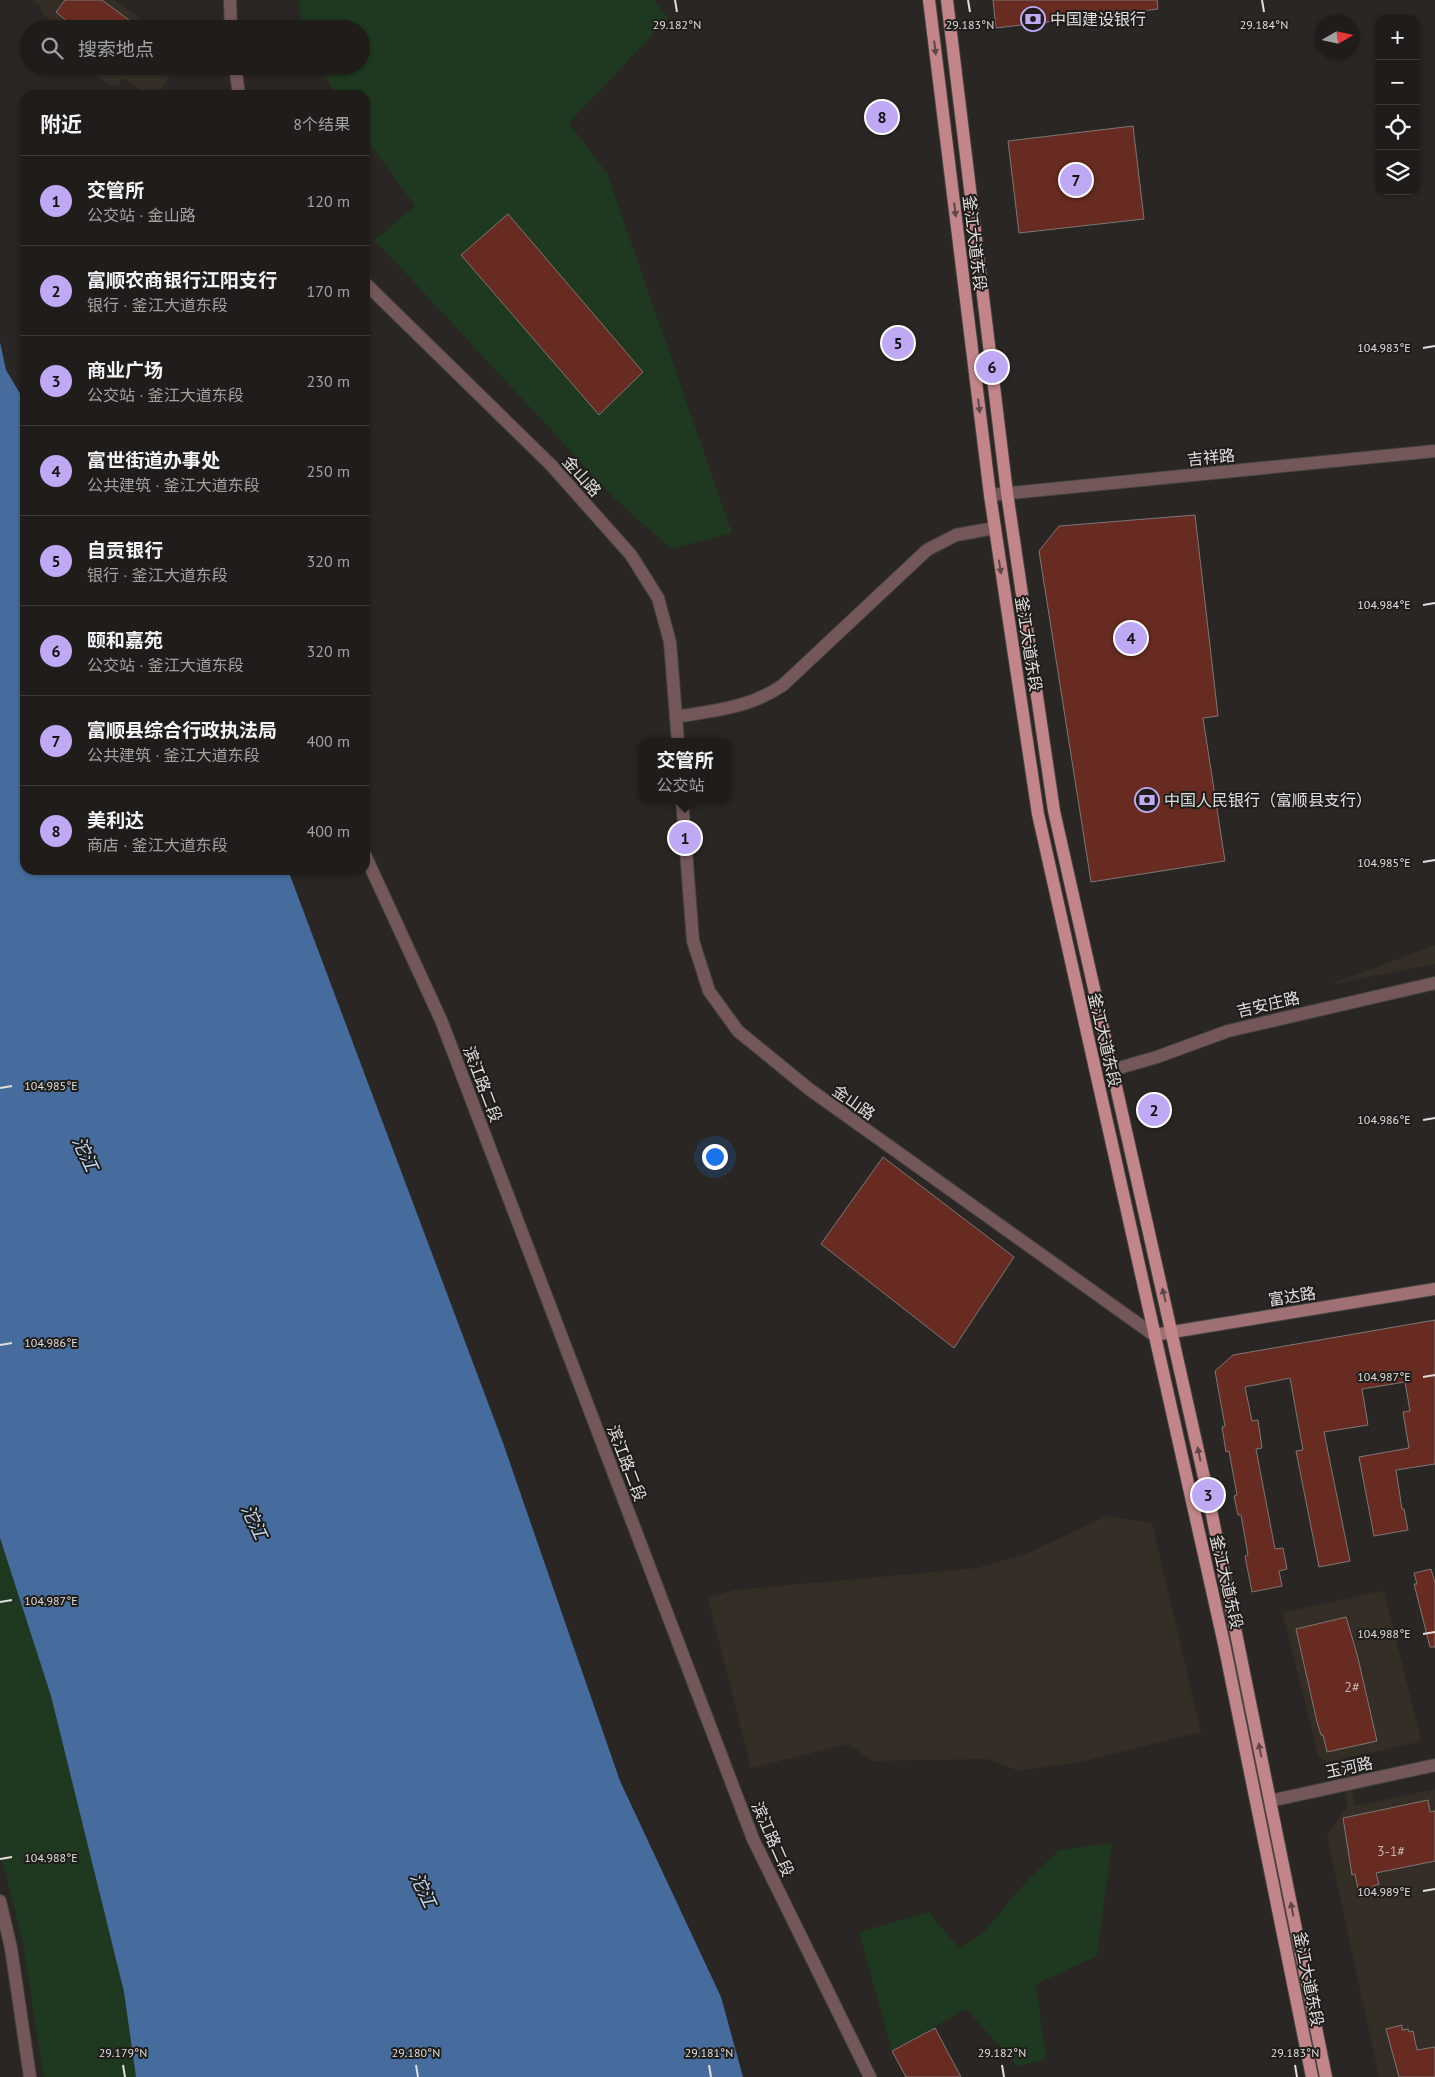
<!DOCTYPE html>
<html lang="zh">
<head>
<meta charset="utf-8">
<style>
	:root { --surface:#1f1c1a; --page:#2c2927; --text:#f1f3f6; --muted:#a1a1a2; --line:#3c3a39; --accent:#bfa9f4 }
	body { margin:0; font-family:"PT Sans","Noto Sans SC",sans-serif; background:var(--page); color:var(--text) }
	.controls { position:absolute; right:15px; top:15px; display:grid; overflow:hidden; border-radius:10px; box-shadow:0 1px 4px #0004 }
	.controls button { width:45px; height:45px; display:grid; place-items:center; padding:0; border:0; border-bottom:1px solid var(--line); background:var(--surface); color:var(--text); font:25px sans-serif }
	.compass { position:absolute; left:1315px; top:15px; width:45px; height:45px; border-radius:50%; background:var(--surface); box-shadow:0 1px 4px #0004; rotate:81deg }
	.you { position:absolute; left:714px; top:1156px; width:18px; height:18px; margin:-12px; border:4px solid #fff; border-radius:50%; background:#1a73e8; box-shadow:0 0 0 8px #1a73e833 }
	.badge { display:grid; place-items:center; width:32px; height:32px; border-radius:50%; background:var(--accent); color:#111; font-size:16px; font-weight:700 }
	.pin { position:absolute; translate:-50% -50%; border:2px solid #fff; box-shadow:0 1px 5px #0006 }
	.popup { position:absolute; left:639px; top:738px; width:92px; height:65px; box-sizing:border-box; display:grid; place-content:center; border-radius:10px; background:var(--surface); filter:drop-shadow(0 1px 4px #0005); font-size:16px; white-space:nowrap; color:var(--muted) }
	.popup b { font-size:19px; color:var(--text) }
	.popup::after { content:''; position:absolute; left:50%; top:100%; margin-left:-10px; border:10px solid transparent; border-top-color:var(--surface) }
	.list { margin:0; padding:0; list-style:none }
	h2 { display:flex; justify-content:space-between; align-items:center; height:65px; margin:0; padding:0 20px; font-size:21px }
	h2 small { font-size:16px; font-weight:400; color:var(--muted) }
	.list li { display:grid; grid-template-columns:32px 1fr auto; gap:15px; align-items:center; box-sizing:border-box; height:90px; padding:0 20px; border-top:1px solid var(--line) }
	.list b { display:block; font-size:19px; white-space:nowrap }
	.list p { margin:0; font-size:16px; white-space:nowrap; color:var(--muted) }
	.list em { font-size:16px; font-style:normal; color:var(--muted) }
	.icon { flex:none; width:28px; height:28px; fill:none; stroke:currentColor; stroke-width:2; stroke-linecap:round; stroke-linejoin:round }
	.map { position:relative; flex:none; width:1435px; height:2077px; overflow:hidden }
	.search { position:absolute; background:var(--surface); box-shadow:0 1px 4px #0004; left:20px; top:20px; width:350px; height:55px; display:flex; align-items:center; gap:12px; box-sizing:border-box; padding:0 18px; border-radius:28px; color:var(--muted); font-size:19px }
	.panel { position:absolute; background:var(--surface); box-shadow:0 1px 4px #0004; left:20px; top:90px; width:350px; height:785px; border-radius:15px }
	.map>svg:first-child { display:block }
</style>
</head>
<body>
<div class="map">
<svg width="1435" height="2077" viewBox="0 0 1435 2077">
	<rect width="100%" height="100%" fill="#292623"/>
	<path fill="#352e26" d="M32,0h83l21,15 14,14h-91l1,-2 -18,-13 -2,-8z
		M85,66h91l-14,23h-9l-7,5 -20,-15h-3l-5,7h-8z
		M1435,945v19l-106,21z
		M1107,1516l45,7 49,209 -121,30 -61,9 -32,-12 -114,2 -25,-17 -97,24 -43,-170 27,-8 242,-22 49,-14z
		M1381,1591l3,2 37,146 -2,3 -74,16 10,48 80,-17v288h-56l-52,-241 16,-25 5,-4 -10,-47 -11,2 -9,-7 -35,-141 2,-2z"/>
	<path fill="#1e391f" d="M299,0h355l14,18 -99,105 38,50 125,360 -61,16 -58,-52 -238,-257 40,-34 -50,-69v-42h-29l-17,-29h42v-37h-59z
		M0,1538l51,158 73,296 12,85h-92l-22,-138 -22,-88z
		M1112,1843l-15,113 -61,28 10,76 -29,6 -51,-57 -74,42 -33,-119 70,-20 30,36 23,-14 43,-51 34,-33z"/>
	<path fill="#456c9c" d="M0,342l6,28 19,32v468h263l214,570 118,341 101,216 22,80h-607l-12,-85 -73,-296 -51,-158z"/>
	<path fill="#672b21" stroke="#7c7776" d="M65,0h37l39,29h-65l-20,-17z
		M993,0h164l1,9 -162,19z
		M1133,126l11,93 -125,14 -11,-92z
		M508,214l135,158 -44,43 -138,-160z
		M1195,515l23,201 -15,2 22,143 -134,21 -52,-331 20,-25z
		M883,1157l131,100 -60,91 -133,-104z
		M1435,1320v144l-39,6 6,39h2l4,21 -34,6 -15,-79 50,-9 -6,-36 7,-1 -5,-29 -43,7 6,36 -44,7 26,129 -31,6 -23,-116 7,-1 -13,-72 -45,9 7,34 6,-1 4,28 -6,1 19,100 8,-1 4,21 -8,2 3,15 -30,6 -7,-36 3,-1 -7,-40h-3l-4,-19 3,-1 -8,-44 -3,1 -4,-25 3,-1 -10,-55 18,-16z
		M1431,1569l4,14v64h-5l-16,-63h3l-3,-11z
		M1346,1617l11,37 20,87 -50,11 -4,-17h-2l-4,-13 -21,-93z
		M1428,1800l2,12 5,-1v50l-59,12 3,11 -6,2 2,9 -15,3 -5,-24 -3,1 -9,-57z
		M1402,2025v5l6,-1 1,3 4,-1 4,19 18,-3v30h-36l-13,-48z
		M935,2028l26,49h-55l-14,-26z"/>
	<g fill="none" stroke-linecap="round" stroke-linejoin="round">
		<defs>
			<path id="minor" d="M676,717c40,-7 74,-9 107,-32l144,-135 29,-15 39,-7
				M1112,1070l45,-13 71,-26 207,-48
				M1270,1801l165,-36
				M0,1901l11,47 19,129"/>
			<path id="tertiary" d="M230,0l1,29
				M235,66l4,29
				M365,283l186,182 80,90 27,43 12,44 8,100
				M990,495l445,-44
				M682,799l11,142 16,50 29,40 71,58 345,246
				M365,855l76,165 312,819 117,238"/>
			<path id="secondary" d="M1154,1335l281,-46"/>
			<path id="primary" d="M929,0l61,495 48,319 186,830 88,433
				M947,0l60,493 47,318 154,684 118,582"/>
		</defs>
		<use href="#minor" stroke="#464341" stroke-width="14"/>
		<use href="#tertiary" stroke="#464341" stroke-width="14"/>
		<use href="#secondary" stroke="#464341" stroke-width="14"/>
		<use href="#primary" stroke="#464341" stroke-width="14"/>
		<use href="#minor" stroke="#745759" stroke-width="12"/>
		<use href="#tertiary" stroke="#745759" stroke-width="12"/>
		<use href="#secondary" stroke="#a07174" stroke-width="12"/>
		<use href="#primary" stroke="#c2858a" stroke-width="12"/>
	</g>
	<defs><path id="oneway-solid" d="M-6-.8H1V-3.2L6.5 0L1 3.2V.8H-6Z" transform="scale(1.25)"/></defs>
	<g fill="#604747">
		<use href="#oneway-solid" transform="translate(935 48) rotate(83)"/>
		<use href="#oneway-solid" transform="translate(955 210) rotate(83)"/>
		<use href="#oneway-solid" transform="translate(979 406) rotate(83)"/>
		<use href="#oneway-solid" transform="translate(1000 567) rotate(81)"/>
		<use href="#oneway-solid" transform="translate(1164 1295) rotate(-103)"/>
		<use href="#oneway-solid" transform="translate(1199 1454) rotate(-102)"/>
		<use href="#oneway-solid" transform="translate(1260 1750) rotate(-101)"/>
		<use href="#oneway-solid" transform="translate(1292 1909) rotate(-101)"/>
	</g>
	<path fill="none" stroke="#e0dedc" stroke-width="2" d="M675,0l2,12M968,0l2,12M1262,0l2,12M1423,348l12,-2M1423,605l12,-2M1423,862l12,-2M0,1088l12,-2M1423,1120l12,-2M0,1345l12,-2M1423,1377l12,-2M0,1602l12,-2M1423,1634l12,-2M0,1859l12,-2M1423,1891l12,-2M123,2065l2,12M416,2065l2,12M709,2065l2,12M1002,2065l2,12M1295,2065l2,12"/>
	<defs>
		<symbol id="bank-ring" viewBox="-11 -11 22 22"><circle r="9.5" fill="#1f1d1a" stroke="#bfa9f4" stroke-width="1.5"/><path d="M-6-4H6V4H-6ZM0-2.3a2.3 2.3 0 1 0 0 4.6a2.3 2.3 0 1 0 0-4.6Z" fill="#bfa9f4"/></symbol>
	</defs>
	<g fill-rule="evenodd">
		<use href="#bank-ring" x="1019" y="5" width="28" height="28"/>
		<use href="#bank-ring" x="1133" y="786" width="28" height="28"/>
	</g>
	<g text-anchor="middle" stroke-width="4" stroke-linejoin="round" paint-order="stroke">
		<g font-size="14" fill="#c2b1ad">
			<text x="1352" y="1692">2#</text>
			<text x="1391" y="1856">3-1#</text>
		</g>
		<g font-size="16" fill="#e0dedc" stroke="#1f1d1a" text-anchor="start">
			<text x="1050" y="25">中国建设银行</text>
			<text x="1164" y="806">中国人民银行（富顺县支行）</text>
		</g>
		<g font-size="16" fill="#e0dedc" stroke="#1f1d1a">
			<text transform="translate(975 243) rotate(83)" y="6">釜江大道东段</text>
			<text transform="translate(1211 457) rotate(-6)" y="6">吉祥路</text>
			<text transform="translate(582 476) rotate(48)" y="6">金山路</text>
			<text transform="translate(1029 644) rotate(81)" y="6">釜江大道东段</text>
			<text transform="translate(1268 1004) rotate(-13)" y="6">吉安庄路</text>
			<text transform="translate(1105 1040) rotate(77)" y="6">釜江大道东段</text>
			<text transform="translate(483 1084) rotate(69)" y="6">滨江路二段</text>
			<text transform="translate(854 1102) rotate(35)" y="6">金山路</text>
			<text transform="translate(1292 1296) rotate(-9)" y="6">富达路</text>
			<text transform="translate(627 1463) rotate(69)" y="6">滨江路二段</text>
			<text transform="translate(1227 1582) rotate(77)" y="6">釜江大道东段</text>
			<text transform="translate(1349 1767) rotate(-12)" y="6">玉河路</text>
			<text transform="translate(773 1839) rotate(66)" y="6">滨江路二段</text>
			<text transform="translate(1309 1979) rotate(79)" y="6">釜江大道东段</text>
		</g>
		<g font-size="18" font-style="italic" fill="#c2d9f6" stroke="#1f1d1a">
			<text transform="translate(85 1154) rotate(65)" y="6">沱江</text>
			<text transform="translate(254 1522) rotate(65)" y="6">沱江</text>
			<text transform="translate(423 1890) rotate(65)" y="6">沱江</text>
		</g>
	</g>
	<g font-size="12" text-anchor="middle" fill="#e0dedc" stroke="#1f1d1a" stroke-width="4" stroke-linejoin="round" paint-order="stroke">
		<text x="677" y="29">29.182°N</text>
		<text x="970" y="29">29.183°N</text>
		<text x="1264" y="29">29.184°N</text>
		<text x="1384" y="352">104.983°E</text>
		<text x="1384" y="609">104.984°E</text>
		<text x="1384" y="867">104.985°E</text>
		<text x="51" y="1090">104.985°E</text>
		<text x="1384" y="1124">104.986°E</text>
		<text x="51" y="1347">104.986°E</text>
		<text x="1384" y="1381">104.987°E</text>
		<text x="51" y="1605">104.987°E</text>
		<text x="1384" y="1638">104.988°E</text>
		<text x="51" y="1862">104.988°E</text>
		<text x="1384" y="1896">104.989°E</text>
		<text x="123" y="2057">29.179°N</text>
		<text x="416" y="2057">29.180°N</text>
		<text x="709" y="2057">29.181°N</text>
		<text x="1002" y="2057">29.182°N</text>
		<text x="1295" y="2057">29.183°N</text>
	</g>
</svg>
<div class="controls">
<button>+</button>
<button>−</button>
<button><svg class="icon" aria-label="locate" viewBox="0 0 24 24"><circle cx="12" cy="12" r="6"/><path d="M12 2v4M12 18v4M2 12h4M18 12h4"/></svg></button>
<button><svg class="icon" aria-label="layers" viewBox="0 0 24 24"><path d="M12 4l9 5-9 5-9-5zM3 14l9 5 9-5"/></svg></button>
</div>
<svg class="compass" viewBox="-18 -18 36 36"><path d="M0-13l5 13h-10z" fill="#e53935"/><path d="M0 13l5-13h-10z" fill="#a1a1a2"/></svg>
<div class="you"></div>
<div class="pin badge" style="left:685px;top:838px">1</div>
<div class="popup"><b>交管所</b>公交站</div>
<div class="pin badge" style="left:1154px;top:1110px">2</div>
<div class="pin badge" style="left:1208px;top:1495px">3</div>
<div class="pin badge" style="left:1131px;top:638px">4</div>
<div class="pin badge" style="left:898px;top:343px">5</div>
<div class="pin badge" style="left:992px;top:367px">6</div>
<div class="pin badge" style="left:1076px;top:180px">7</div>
<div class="pin badge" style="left:882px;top:117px">8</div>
<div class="search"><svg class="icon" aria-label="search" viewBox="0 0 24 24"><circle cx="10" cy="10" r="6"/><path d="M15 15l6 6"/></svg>搜索地点</div>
<section class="panel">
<h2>附近<small>8个结果</small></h2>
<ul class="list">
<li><span class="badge">1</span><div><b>交管所</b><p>公交站 · 金山路</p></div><em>120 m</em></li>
<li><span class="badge">2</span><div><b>富顺农商银行江阳支行</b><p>银行 · 釜江大道东段</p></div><em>170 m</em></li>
<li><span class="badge">3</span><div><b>商业广场</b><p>公交站 · 釜江大道东段</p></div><em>230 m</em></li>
<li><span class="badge">4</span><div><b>富世街道办事处</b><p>公共建筑 · 釜江大道东段</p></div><em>250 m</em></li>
<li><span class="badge">5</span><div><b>自贡银行</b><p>银行 · 釜江大道东段</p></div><em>320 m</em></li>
<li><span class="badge">6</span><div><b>颐和嘉苑</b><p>公交站 · 釜江大道东段</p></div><em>320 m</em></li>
<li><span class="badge">7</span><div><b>富顺县综合行政执法局</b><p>公共建筑 · 釜江大道东段</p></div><em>400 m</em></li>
<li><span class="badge">8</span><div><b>美利达</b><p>商店 · 釜江大道东段</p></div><em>400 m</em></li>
</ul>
</section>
</div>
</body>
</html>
